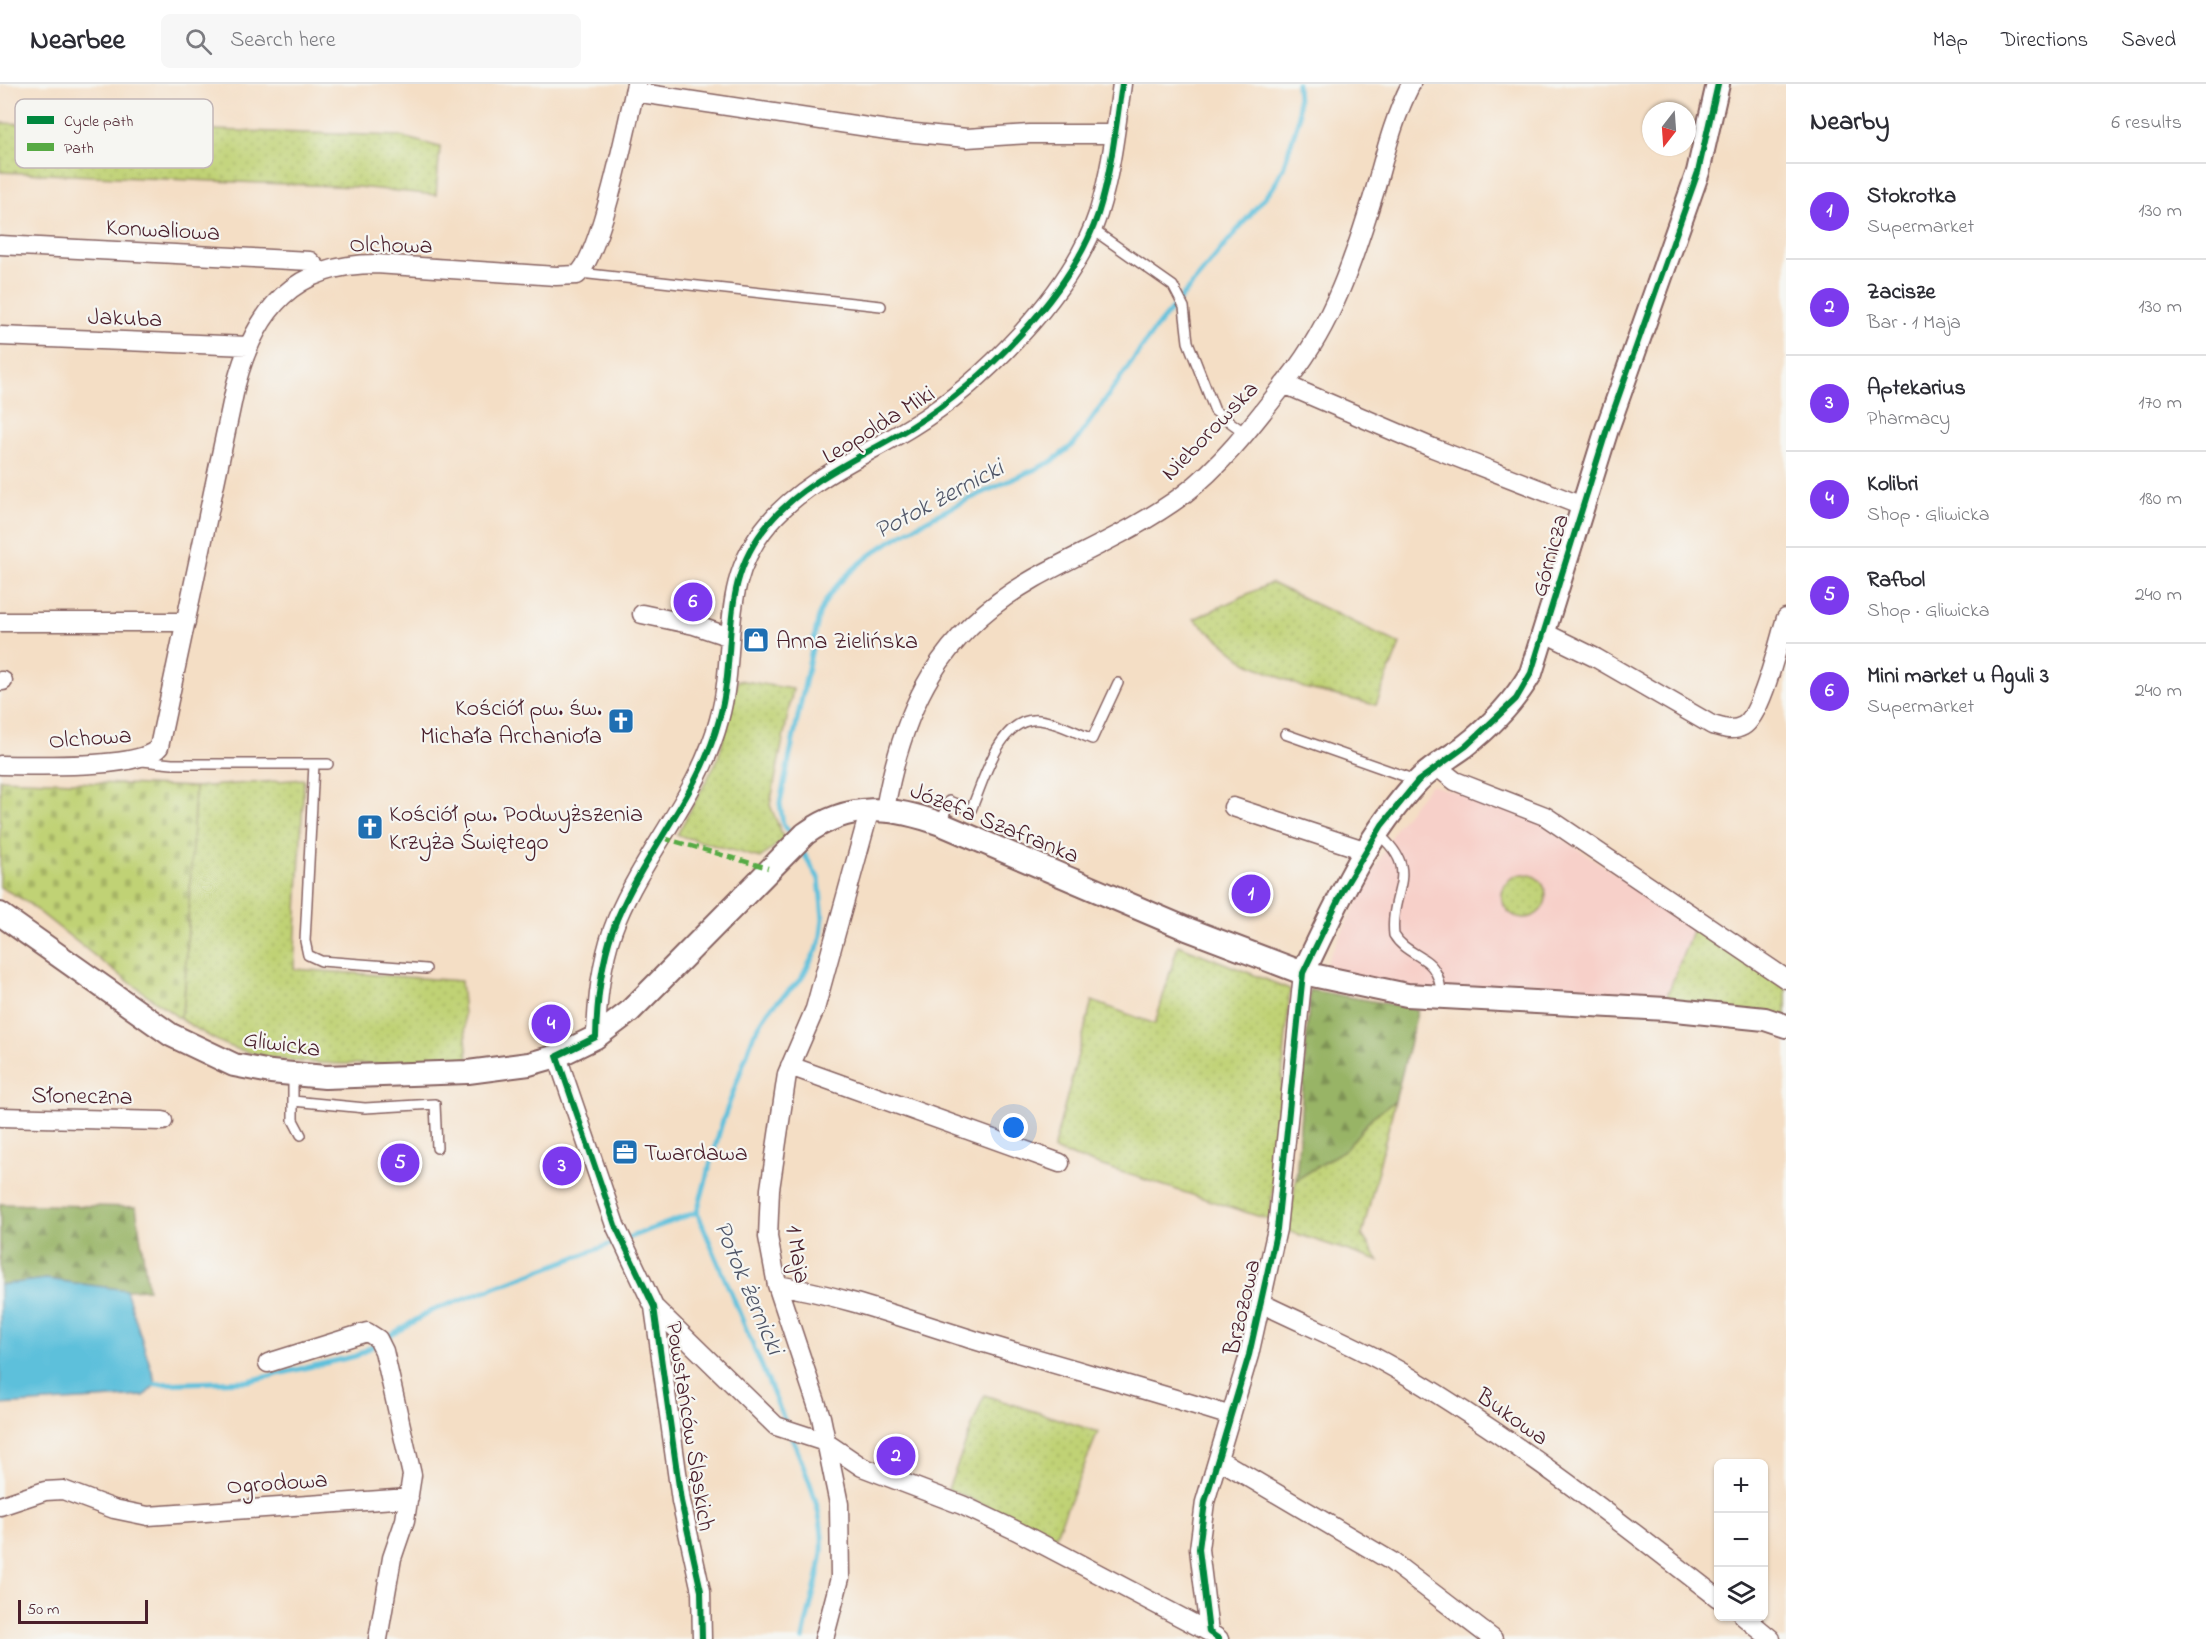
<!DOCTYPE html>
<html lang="en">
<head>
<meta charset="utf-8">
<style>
	:root { --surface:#fff; --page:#f7f7f7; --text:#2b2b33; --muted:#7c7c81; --line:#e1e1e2; --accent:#7c3aed }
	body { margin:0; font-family:"Indie Flower",sans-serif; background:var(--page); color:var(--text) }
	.controls { position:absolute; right:18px; bottom:18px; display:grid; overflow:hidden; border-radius:9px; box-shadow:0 2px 4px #0004 }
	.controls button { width:54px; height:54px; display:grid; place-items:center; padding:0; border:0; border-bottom:2px solid var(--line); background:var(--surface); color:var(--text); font:30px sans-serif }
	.compass { position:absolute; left:1642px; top:18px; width:54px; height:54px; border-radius:50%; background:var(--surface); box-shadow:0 2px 4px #0004; rotate:197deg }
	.scale { position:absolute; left:18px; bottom:15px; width:130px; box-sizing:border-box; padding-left:6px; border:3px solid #4a1f2b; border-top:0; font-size:16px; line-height:21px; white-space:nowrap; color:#4a1f2b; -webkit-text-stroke:4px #f6f6f2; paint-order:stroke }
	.you { position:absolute; left:1014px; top:1044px; width:21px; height:21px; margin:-15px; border:4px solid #fff; border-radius:50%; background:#1a73e8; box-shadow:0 0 0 9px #1a73e833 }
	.badge { display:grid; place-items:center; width:39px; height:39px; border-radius:50%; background:var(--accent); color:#fff; font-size:20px; font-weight:700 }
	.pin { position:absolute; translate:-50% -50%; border:3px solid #fff; box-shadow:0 2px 6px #0006 }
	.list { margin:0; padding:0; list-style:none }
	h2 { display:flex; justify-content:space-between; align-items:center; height:78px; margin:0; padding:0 24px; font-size:26px }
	h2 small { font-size:20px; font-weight:400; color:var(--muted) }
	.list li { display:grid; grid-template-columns:39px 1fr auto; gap:18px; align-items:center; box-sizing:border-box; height:96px; padding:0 24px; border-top:2px solid var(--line) }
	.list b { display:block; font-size:22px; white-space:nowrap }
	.list p { margin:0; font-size:20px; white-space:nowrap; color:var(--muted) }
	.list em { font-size:20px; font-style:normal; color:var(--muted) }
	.icon { flex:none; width:33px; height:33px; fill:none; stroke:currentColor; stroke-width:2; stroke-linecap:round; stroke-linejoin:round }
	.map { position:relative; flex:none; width:1786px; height:1555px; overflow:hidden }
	header { display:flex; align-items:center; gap:36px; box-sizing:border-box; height:84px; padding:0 30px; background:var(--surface); border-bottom:2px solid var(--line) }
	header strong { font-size:28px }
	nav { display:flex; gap:33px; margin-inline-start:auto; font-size:21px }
	.search { width:420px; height:54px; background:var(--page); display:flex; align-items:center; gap:15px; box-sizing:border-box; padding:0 21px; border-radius:9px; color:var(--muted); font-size:22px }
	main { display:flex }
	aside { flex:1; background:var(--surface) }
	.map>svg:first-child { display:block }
</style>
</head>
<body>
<header>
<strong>Nearbee</strong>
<div class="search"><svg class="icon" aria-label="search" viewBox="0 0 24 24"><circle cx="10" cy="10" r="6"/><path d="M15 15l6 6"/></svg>Search here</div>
<nav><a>Map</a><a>Directions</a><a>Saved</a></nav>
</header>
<main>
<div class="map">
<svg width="1786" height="1555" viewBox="0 0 1786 1555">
	<defs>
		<pattern id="grass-dots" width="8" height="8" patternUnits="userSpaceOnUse" patternTransform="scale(1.5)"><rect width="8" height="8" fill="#c0d275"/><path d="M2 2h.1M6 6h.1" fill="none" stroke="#a6b465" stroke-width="1.8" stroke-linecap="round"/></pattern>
		<pattern id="forest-firs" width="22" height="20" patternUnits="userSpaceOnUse" patternTransform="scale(1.5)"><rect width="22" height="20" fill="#98b466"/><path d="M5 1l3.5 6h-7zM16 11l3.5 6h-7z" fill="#7e9254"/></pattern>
		<pattern id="cemetery-stones" width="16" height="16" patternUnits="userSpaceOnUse" patternTransform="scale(1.5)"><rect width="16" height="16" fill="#c0d275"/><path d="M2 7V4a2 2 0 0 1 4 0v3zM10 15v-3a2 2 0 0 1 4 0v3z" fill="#a6b465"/></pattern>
	</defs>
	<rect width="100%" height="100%" fill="#f6f6f2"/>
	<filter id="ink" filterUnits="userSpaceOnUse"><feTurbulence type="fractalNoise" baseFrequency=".0167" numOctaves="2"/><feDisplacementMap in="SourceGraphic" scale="12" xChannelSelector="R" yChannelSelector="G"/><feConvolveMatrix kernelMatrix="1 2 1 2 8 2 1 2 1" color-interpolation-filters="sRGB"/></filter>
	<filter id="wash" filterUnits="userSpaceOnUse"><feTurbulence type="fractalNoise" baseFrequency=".008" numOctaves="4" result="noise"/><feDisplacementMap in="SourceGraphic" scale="24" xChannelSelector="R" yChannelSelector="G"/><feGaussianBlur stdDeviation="1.35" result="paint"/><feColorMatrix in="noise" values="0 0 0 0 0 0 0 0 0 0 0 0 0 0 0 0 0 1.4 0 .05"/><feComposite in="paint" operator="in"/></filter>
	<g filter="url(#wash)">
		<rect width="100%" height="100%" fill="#f4dec5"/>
		<path fill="#f7d0c9" d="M1430,701l41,11 64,24 159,106 -29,75 -256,-12 -86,-20 73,-142z"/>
		<path fill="url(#grass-dots)" stroke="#857850" stroke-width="1.5" d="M0,39l399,13 41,11 -4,48 -78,-8 -358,-15z
			M1271,499l129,61 -24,61 -72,-17 -58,-26 -52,-43z
			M738,596l55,9 -23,116 14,34 -24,19 -83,-23 41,-76z
			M304,695l-10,190 167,12 7,80c-70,2 -160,10 -228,-11 -23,-7 -41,-20 -61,-32l5,-15 11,-216z
			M1502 812a22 22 0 1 1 44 0a22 22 0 1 1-44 0Z
			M1694,842l92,61v38l-121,-24z
			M1178,861l112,44 -20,231 -217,-70 39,-149 63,23z
			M1395,1017l-33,134 17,26 -91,-30 8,-51 54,-36 22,-27z
			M984,1311l114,37 -43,105 -107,-48z"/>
		<path fill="url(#forest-firs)" stroke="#716a48" stroke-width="1.5" d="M1310,906l108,19 -23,92 -23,16 -26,32 -50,31z
			M0,1120l136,3 12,82 -22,1 -80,-11 -46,6z"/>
		<path fill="url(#cemetery-stones)" stroke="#857850" stroke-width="1.5" d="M0,695l195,8 -11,216 -5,15 -69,-50 -86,-68 -24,-13z"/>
		<path fill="#5dc0db" stroke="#547083" stroke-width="1.5" d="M46,1195l80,11 30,94 -12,12 -144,9v-120z"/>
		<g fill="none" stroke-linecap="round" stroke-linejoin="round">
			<path stroke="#5dc0db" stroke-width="5" d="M793,753l-10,-13 -3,-21 39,-188c24,-69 168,-123 232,-153l23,-18 81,-115 119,-143 9,-18 16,-50 -2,-34
				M156,1300l92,-3 108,-25 75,-45 266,-99
				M786,1340l-89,-212 24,-86 33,-92 15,-24 32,-31 19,-36 3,-25 -4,-39 -19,-32
				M791,1351c14,35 34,78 31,117 -3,27 -14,59 -19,87"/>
		</g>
	</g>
	<g filter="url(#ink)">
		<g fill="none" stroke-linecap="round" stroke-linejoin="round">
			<defs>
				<path id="service" d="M1092,145l81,57 11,21 4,35 27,69 30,22
					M580,189l301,33
					M1285,650l133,47
					M142,677l30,3h156
					M314,680l-9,177 3,14 13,6 105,8
					M941,740l8,-23 22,9c13,-29 28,-94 68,-90 18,2 36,12 53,19l26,-56
					M1377,749c47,39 12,56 17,102 11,19 35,21 42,38 4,7 5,16 6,24
					M293,991v45l8,15
					M293,1017l72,7 70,-4 2,44"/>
				<path id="minor" d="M634,8l260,39 73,7 63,-4h85
					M0,161l310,16 10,11
					M0,252l248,10
					M1284,300l149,64 149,58
					M642,530l52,11 36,12
					M0,538h186
					M1545,549l51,25 116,67c11,3 20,7 31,1 19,-10 36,-86 43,-108
					M0,597h3
					M0,681c31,0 141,5 159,-18l77,-363c20,-75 58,-120 140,-120l180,12 21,-1c24,-19 51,-155 59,-191
					M1436,682l19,15 90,35 241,163
					M1233,723l134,44
					M885,725c19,-105 55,-177 150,-231 49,-27 102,-49 148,-83 41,-31 75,-77 107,-118 43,-54 65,-121 85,-187 10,-36 19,-73 36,-106
					M596,953c1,-38 6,-82 21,-118 29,-69 83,-126 102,-199 20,-72 -3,-135 50,-197 36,-43 95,-67 142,-96 70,-43 161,-134 187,-213 13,-41 18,-87 24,-130
					M557,972l58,169 39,82 27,194 20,90 1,48
					M790,982l270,97
					M0,1033l163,4
					M777,1201c68,11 131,35 197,55 85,26 172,49 257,76
					M1261,1219c49,24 101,45 147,73 109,65 210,144 310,222
					M654,1223l122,119 49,16 37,25 100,38 55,26 192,101
					M268,1279l99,-31 11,7 6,12 28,124 -7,45 -13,38 -14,81
					M1218,1375l173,102 102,78
					M0,1422l45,-15 18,-1 51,19 34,7 261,-18
					M1743,1532l28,23
					M824,1555l16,-61 -1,-74 -18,-87 -44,-132 -9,-48 2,-48 17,-115 28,-65 55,-200
					M1219,1555l-10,-7 -10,-83 6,-47 44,-147 28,-126 26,-256"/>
				<path id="tertiary" d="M0,830l171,121 63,30 37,7 54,5 143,-5 61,-8 28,-8 39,-19 33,-25 29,-29 147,-149c44,-32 87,-28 136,-10l246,105 116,44 104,22 259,14 99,10 21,7
					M1303,889c32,-66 63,-137 114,-191 13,-14 32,-24 47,-35 27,-21 50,-45 67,-74l76,-244 91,-257 20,-88"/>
			</defs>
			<use href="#service" stroke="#866261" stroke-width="12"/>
			<use href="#minor" stroke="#866261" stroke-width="21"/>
			<use href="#tertiary" stroke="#866261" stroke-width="26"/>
			<use href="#service" stroke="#fff" stroke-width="9"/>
			<use href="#minor" stroke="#fff" stroke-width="18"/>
			<use href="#tertiary" stroke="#fff" stroke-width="22"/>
			<path stroke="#57aa44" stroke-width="4.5" stroke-dasharray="9 4.5" stroke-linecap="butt" d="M663,754l105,30"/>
			<defs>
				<path id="cycleway" d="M702,1555l-1,-48 -20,-90 -27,-194 -39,-82 -58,-169 39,-19c1,-38 6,-82 21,-118 29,-69 83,-126 102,-199 20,-72 -3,-135 50,-197 36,-43 95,-67 142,-96 70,-43 161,-134 187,-213 13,-41 18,-87 24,-130
					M1219,1555l-10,-7 -10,-83 6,-47 44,-147 28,-126 26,-256 41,-85 38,-63 36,-44 48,-35 50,-47 15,-26 76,-244 91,-257 20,-88"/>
			</defs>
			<use href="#cycleway" stroke="#f6f6f2" stroke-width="10"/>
			<use href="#cycleway" stroke="#00873e" stroke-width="6"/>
		</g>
	</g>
	<defs>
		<symbol id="shop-square" viewBox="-11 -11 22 22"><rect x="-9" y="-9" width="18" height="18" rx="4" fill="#1f6fb2" stroke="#f6f6f2"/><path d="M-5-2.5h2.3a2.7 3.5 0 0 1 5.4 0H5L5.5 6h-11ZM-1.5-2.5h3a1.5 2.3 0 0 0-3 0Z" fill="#fff"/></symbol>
		<symbol id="church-square" viewBox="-11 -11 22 22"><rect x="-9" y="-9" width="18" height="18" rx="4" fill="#1f6fb2" stroke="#f6f6f2"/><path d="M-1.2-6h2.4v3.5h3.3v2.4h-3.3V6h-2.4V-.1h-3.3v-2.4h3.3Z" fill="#fff"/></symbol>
		<symbol id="office-square" viewBox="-11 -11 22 22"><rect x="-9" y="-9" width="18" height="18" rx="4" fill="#1f6fb2" stroke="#f6f6f2"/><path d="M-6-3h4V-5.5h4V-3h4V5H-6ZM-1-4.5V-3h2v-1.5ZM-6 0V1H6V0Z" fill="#fff"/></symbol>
	</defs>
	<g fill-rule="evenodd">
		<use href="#shop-square" x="741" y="541" width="30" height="30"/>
		<use href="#church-square" x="606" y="622" width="30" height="30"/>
		<use href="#church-square" x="355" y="728" width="30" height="30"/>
		<use href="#office-square" x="610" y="1053" width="30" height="30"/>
	</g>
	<g text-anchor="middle" stroke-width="4.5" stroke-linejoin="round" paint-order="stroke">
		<g font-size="24" fill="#4a1f2b" stroke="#f6f6f2">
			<text transform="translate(163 145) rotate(3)" y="8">Konwaliowa</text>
			<text transform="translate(391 160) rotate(1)" y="8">Olchowa</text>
			<text transform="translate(125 233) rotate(2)" y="8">Jakuba</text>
			<text transform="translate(878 340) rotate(-32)" y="8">Leopolda Miki</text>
			<text transform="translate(1209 346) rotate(-46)" y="8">Nieborowska</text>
			<text transform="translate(1549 471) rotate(-74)" y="8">Górnicza</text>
			<text transform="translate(90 653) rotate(-4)" y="8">Olchowa</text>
			<text transform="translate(995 738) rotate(22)" y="8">Józefa Szafranka</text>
			<text transform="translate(282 959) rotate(8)" y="8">Gliwicka</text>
			<text transform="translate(82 1011) rotate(1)" y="8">Słoneczna</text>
			<text transform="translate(799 1170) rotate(81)" y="8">1 Maja</text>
			<text transform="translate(1241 1223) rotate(-77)" y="8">Brzozowa</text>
			<text transform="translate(1513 1332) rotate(35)" y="8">Bukowa</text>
			<text transform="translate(691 1342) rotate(81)" y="8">Powstańców Śląskich</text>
			<text transform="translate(277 1398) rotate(-4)" y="8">Ogrodowa</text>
		</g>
		<g font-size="24" fill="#4a1f2b" stroke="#f6f6f2" text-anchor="start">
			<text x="776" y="564">Anna Zielińska</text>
			<text x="602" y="631" text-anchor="end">Kościół pw. św.<tspan x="602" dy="28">Michała Archanioła</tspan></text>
			<text x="389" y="737">Kościół pw. Podwyższenia<tspan x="389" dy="28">Krzyża Świętego</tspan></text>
			<text x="644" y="1076">Twardawa</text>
		</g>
		<g font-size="26" font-style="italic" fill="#515769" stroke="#f6f6f2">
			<text transform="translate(938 414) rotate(-28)" y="9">Potok żernicki</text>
			<text transform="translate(750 1203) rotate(67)" y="9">Potok żernicki</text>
		</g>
	</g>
	<rect x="15" y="15" width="198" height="69" rx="9" fill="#f6f6f2" stroke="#c2b6b6" stroke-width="1.5"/>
	<rect x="27" y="32" width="27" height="8" fill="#00873e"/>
	<rect x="27" y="59" width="27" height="8" fill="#57aa44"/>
	<g font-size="16" fill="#4a1f2b">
		<text x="64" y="42">Cycle path</text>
		<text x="64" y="69">Path</text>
	</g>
</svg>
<div class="controls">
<button>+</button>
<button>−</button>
<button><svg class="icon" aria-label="layers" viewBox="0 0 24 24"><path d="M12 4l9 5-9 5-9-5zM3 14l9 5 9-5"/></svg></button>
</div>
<svg class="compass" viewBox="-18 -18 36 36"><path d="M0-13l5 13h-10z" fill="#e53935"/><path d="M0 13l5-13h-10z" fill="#7c7c81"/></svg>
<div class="scale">50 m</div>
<div class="you"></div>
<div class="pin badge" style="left:1251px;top:810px">1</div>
<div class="pin badge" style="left:896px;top:1372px">2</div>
<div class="pin badge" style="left:562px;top:1082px">3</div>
<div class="pin badge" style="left:551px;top:940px">4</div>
<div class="pin badge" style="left:400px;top:1079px">5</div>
<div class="pin badge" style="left:693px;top:518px">6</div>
</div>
<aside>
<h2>Nearby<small>6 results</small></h2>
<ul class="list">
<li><span class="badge">1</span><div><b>Stokrotka</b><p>Supermarket</p></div><em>130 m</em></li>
<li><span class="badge">2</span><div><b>Zacisze</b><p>Bar · 1 Maja</p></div><em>130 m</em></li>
<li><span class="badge">3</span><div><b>Aptekarius</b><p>Pharmacy</p></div><em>170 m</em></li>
<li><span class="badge">4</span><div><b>Kolibri</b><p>Shop · Gliwicka</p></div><em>180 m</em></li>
<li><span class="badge">5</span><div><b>Rafbol</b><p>Shop · Gliwicka</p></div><em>240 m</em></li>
<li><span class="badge">6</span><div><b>Mini market u Aguli 3</b><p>Supermarket</p></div><em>240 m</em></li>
</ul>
</aside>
</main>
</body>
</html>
